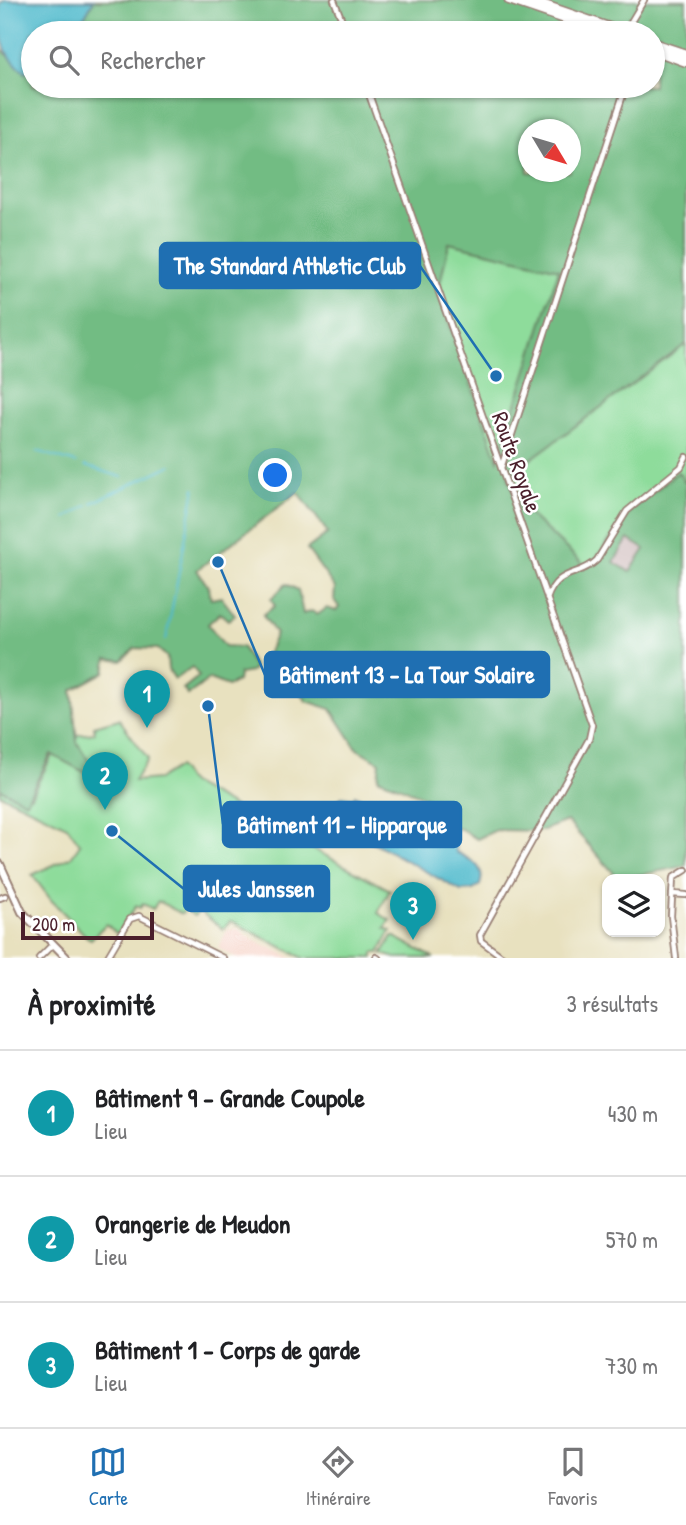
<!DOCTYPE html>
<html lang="fr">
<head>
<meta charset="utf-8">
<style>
	:root { --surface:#fff; --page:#f6f6f6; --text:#202124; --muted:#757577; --line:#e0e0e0; --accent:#1f6fb2 }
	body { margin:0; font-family:"Patrick Hand",sans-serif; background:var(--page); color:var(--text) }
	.controls { position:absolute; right:21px; bottom:21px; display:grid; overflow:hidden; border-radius:14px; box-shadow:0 2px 5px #0004 }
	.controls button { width:63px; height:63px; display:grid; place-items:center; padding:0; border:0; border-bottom:2px solid var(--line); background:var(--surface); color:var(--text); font:35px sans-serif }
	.compass { position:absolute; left:518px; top:119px; width:63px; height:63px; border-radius:50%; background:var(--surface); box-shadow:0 2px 5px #0004; rotate:128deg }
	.scale { position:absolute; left:21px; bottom:18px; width:133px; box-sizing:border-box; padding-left:7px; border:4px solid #4a1f2b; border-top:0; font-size:19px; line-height:24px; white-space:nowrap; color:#4a1f2b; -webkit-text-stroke:5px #fff; paint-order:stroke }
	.you { position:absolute; left:276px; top:476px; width:24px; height:24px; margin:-18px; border:5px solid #fff; border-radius:50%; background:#1a73e8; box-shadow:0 0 0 10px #1a73e833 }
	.badge { display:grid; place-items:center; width:46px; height:46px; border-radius:50%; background:var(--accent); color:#fff; font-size:23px; font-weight:700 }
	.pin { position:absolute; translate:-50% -58px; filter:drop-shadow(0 2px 4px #0008) }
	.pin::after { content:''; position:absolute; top:37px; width:24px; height:21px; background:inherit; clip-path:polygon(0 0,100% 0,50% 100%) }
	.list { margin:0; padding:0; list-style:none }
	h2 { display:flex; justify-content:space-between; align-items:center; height:91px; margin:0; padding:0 28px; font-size:30px }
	h2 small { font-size:23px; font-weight:400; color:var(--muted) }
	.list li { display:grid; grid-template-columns:46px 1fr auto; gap:21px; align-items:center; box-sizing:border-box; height:126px; padding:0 28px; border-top:2px solid var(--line) }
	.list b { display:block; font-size:26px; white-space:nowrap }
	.list p { margin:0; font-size:23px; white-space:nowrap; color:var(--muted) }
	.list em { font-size:23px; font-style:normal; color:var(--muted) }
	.icon { flex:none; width:38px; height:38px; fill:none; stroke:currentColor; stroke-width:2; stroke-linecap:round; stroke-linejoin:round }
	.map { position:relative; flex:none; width:686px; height:958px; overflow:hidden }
	.search { position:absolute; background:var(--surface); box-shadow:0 2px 5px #0004; left:21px; right:21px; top:21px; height:77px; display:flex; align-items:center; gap:18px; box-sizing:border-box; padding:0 24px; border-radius:38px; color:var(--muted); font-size:26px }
	.sheet { height:469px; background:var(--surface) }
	nav { display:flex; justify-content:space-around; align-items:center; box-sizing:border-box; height:98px; border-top:2px solid var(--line); background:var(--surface); font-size:19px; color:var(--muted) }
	nav a { display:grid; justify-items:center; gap:4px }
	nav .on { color:var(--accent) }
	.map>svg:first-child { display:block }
</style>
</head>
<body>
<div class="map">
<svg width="686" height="958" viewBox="0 0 686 958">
	<rect width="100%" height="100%" fill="#fff"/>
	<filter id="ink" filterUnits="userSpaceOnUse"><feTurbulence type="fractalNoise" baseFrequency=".0143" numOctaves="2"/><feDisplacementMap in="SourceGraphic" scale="14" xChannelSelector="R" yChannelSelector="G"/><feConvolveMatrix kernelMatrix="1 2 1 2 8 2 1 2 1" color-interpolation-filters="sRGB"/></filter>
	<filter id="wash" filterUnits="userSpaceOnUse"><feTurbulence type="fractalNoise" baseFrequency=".00686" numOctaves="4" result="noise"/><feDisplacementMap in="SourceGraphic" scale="28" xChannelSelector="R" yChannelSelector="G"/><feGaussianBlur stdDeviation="1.57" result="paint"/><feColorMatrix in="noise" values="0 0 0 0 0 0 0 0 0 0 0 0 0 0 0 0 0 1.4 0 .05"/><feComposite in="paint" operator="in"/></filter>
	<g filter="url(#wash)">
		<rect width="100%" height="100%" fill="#e8e1bf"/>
		<path fill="#f6d1c5" d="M237,929l13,9 43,20h-57l-18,-10 9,-18z"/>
		<path fill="#d1bfbf" d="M628,538l17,11 -15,23 -16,-10z"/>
		<path fill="#8edc9b" stroke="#6c7e63" stroke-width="2" d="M449,242l111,27 -62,192 -60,-169z
			M686,344v140l-8,-12 -85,91 -9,2 -66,-61 -10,-28z
			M119,719l29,40 -14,22 25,-2 19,-12 12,16 200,107 -12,23 12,7 -5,8 6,3 -12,22h-6v5h-70l-72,-37 -8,8 -24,-18 -5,5 -9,-7 -3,5 -24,-13 -5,8 -10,-5 -3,4 -4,-2 -19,28 -11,-10 -15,15 -4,-2 -35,-36 -20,-26 39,-18 9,-13 -13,-18 -67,-32v-14l31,16 23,-44 14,-16 27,-3 -1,-7z
			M393,936l2,1 39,21h-38l-14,-4z"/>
		<path fill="#72bc83" stroke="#5e6e57" stroke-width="2" fill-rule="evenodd" d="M94,0h592v344l-178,132 10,28 66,61 9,-2 38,-53 47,-38 8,12v382l-67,13 -52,-58 -26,10 -45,-1 -19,9 -16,-10 -18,-2 -7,-6 6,-14c-20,-13 -42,-20 -64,-29l2,-16 -23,-13 -26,-40 -25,-8 -8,-14 -7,-5 -14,5c-18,-17 -11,-33 -1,-53l-13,-19 12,-9 -4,-7 15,-15 12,6 5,24 9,-3 5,4 10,-7 9,3 3,-4 -5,-7 1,-12 -28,-39 21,-16 -30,-41 -101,78 12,18 2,11 10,-2 14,18 -7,5 -8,-7 -12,11 17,22 17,1 12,20 -3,5 -12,2 -1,7 -10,5 -19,-7 -21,16 -5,-6 16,-13 -7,-9 -17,12 -7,-10 -1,-12 -9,-8 -23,-1 -13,13 -15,-2 -2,13 -33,18 5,52 25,40 -51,-28 -25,48 -26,-13v-741l27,24 6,-7v21h620v-53h-578zM528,130h42v42h-42zM449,243l110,26 -61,191 -60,-168zM628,539l17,10 -15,23 -16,-10z"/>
		<path fill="#50bacc" stroke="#4d6c7c" stroke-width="2" d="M5,0h89l-19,33h-42v32l-8,8c-25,-22 -25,-34 -25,-69z
			M355,795l20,12 12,-6 67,37 2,14c13,7 31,14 24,33l-7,5 -12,1 -122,-68 -6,-11 2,-10 8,-6 10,2z"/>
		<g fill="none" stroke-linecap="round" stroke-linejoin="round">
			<path stroke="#50bacc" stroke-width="2" d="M37,451l39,12
				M85,466l37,11
				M92,503l79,-38
				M66,518l22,-13
				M166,640l29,-152"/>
		</g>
	</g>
	<g filter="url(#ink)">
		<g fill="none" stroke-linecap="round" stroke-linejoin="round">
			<defs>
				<path id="street" d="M334,0l13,33
					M629,25l15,-25
					M366,86l226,639 -3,14 -109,196 1,6 23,17
					M501,468l122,-373v-9
					M547,599c11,-32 32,-21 50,-39l30,-49 54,-44 5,-10
					M672,894l14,1
					M0,898l5,-2
					M376,957l2,1
					M39,958l14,-14
					M107,958l23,-39 9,-3 84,42
					M676,958l-5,-42 2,-38 13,-8"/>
				<path id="secondary" d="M0,864l22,48 45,46"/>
				<path id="highway" d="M509,0l97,33
					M530,0l96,33
					M653,43l33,11
					M653,50l33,12"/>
			</defs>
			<use href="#street" stroke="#998075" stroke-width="8"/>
			<use href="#secondary" stroke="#998075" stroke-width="10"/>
			<use href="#highway" stroke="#998075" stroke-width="11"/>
			<use href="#street" stroke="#fff" stroke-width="4.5"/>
			<use href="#secondary" stroke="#fff" stroke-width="6"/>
			<use href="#highway" stroke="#fff" stroke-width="8"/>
		</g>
	</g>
	<g text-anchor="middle" stroke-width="5" stroke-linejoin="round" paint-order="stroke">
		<g font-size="23" fill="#4a1f2b" stroke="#fff">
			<text transform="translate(517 462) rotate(70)" y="8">Route Royale</text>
		</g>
	</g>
	<path fill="none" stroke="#1f6fb2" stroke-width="2.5" d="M496 376L420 266M218 562L265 675M208 706L223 824M112 831L184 889"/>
	<g fill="#1f6fb2" stroke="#fff" stroke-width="2.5">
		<circle cx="496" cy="376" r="7"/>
		<circle cx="218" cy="562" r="7"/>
		<circle cx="208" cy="706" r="7"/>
		<circle cx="112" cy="831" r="7"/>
	</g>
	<g fill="#1f6fb2" stroke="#1f6fb2" stroke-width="2.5">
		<rect x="160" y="243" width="260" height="45" rx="7"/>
		<rect x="265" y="652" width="284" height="45" rx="7"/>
		<rect x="223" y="802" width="238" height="45" rx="7"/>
		<rect x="184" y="866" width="145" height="45" rx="7"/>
	</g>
	<g font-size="24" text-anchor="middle" font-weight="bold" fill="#fff">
		<text x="290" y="274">The Standard Athletic Club</text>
		<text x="407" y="683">Bâtiment 13 - La Tour Solaire</text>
		<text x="342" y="833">Bâtiment 11 - Hipparque</text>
		<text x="256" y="897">Jules Janssen</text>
	</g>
</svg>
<div class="controls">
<button><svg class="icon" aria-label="layers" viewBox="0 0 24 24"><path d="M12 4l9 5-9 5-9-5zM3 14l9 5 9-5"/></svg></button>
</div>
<svg class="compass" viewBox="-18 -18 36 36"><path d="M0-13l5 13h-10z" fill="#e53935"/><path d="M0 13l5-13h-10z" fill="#757577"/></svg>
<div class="scale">200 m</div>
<div class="you"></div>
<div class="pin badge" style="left:147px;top:728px;background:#0f9aa8">1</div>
<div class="pin badge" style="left:105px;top:810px;background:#0f9aa8">2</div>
<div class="pin badge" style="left:413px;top:940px;background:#0f9aa8">3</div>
<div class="search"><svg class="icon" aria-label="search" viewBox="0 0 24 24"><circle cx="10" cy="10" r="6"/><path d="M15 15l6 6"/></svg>Rechercher</div>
</div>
<section class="sheet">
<h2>À proximité<small>3 résultats</small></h2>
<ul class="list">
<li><span class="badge" style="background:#0f9aa8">1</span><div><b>Bâtiment 9 - Grande Coupole</b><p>Lieu</p></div><em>430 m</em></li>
<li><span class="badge" style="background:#0f9aa8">2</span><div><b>Orangerie de Meudon</b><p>Lieu</p></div><em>570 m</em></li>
<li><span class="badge" style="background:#0f9aa8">3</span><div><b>Bâtiment 1 - Corps de garde</b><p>Lieu</p></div><em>730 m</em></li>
</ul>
</section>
<nav>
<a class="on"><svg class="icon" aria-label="map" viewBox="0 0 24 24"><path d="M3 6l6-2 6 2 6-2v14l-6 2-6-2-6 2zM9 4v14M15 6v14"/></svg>Carte</a>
<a><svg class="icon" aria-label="directions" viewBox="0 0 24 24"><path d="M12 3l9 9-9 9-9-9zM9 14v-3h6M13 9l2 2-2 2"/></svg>Itinéraire</a>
<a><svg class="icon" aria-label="saved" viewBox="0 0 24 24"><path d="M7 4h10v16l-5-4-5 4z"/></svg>Favoris</a>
</nav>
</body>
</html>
